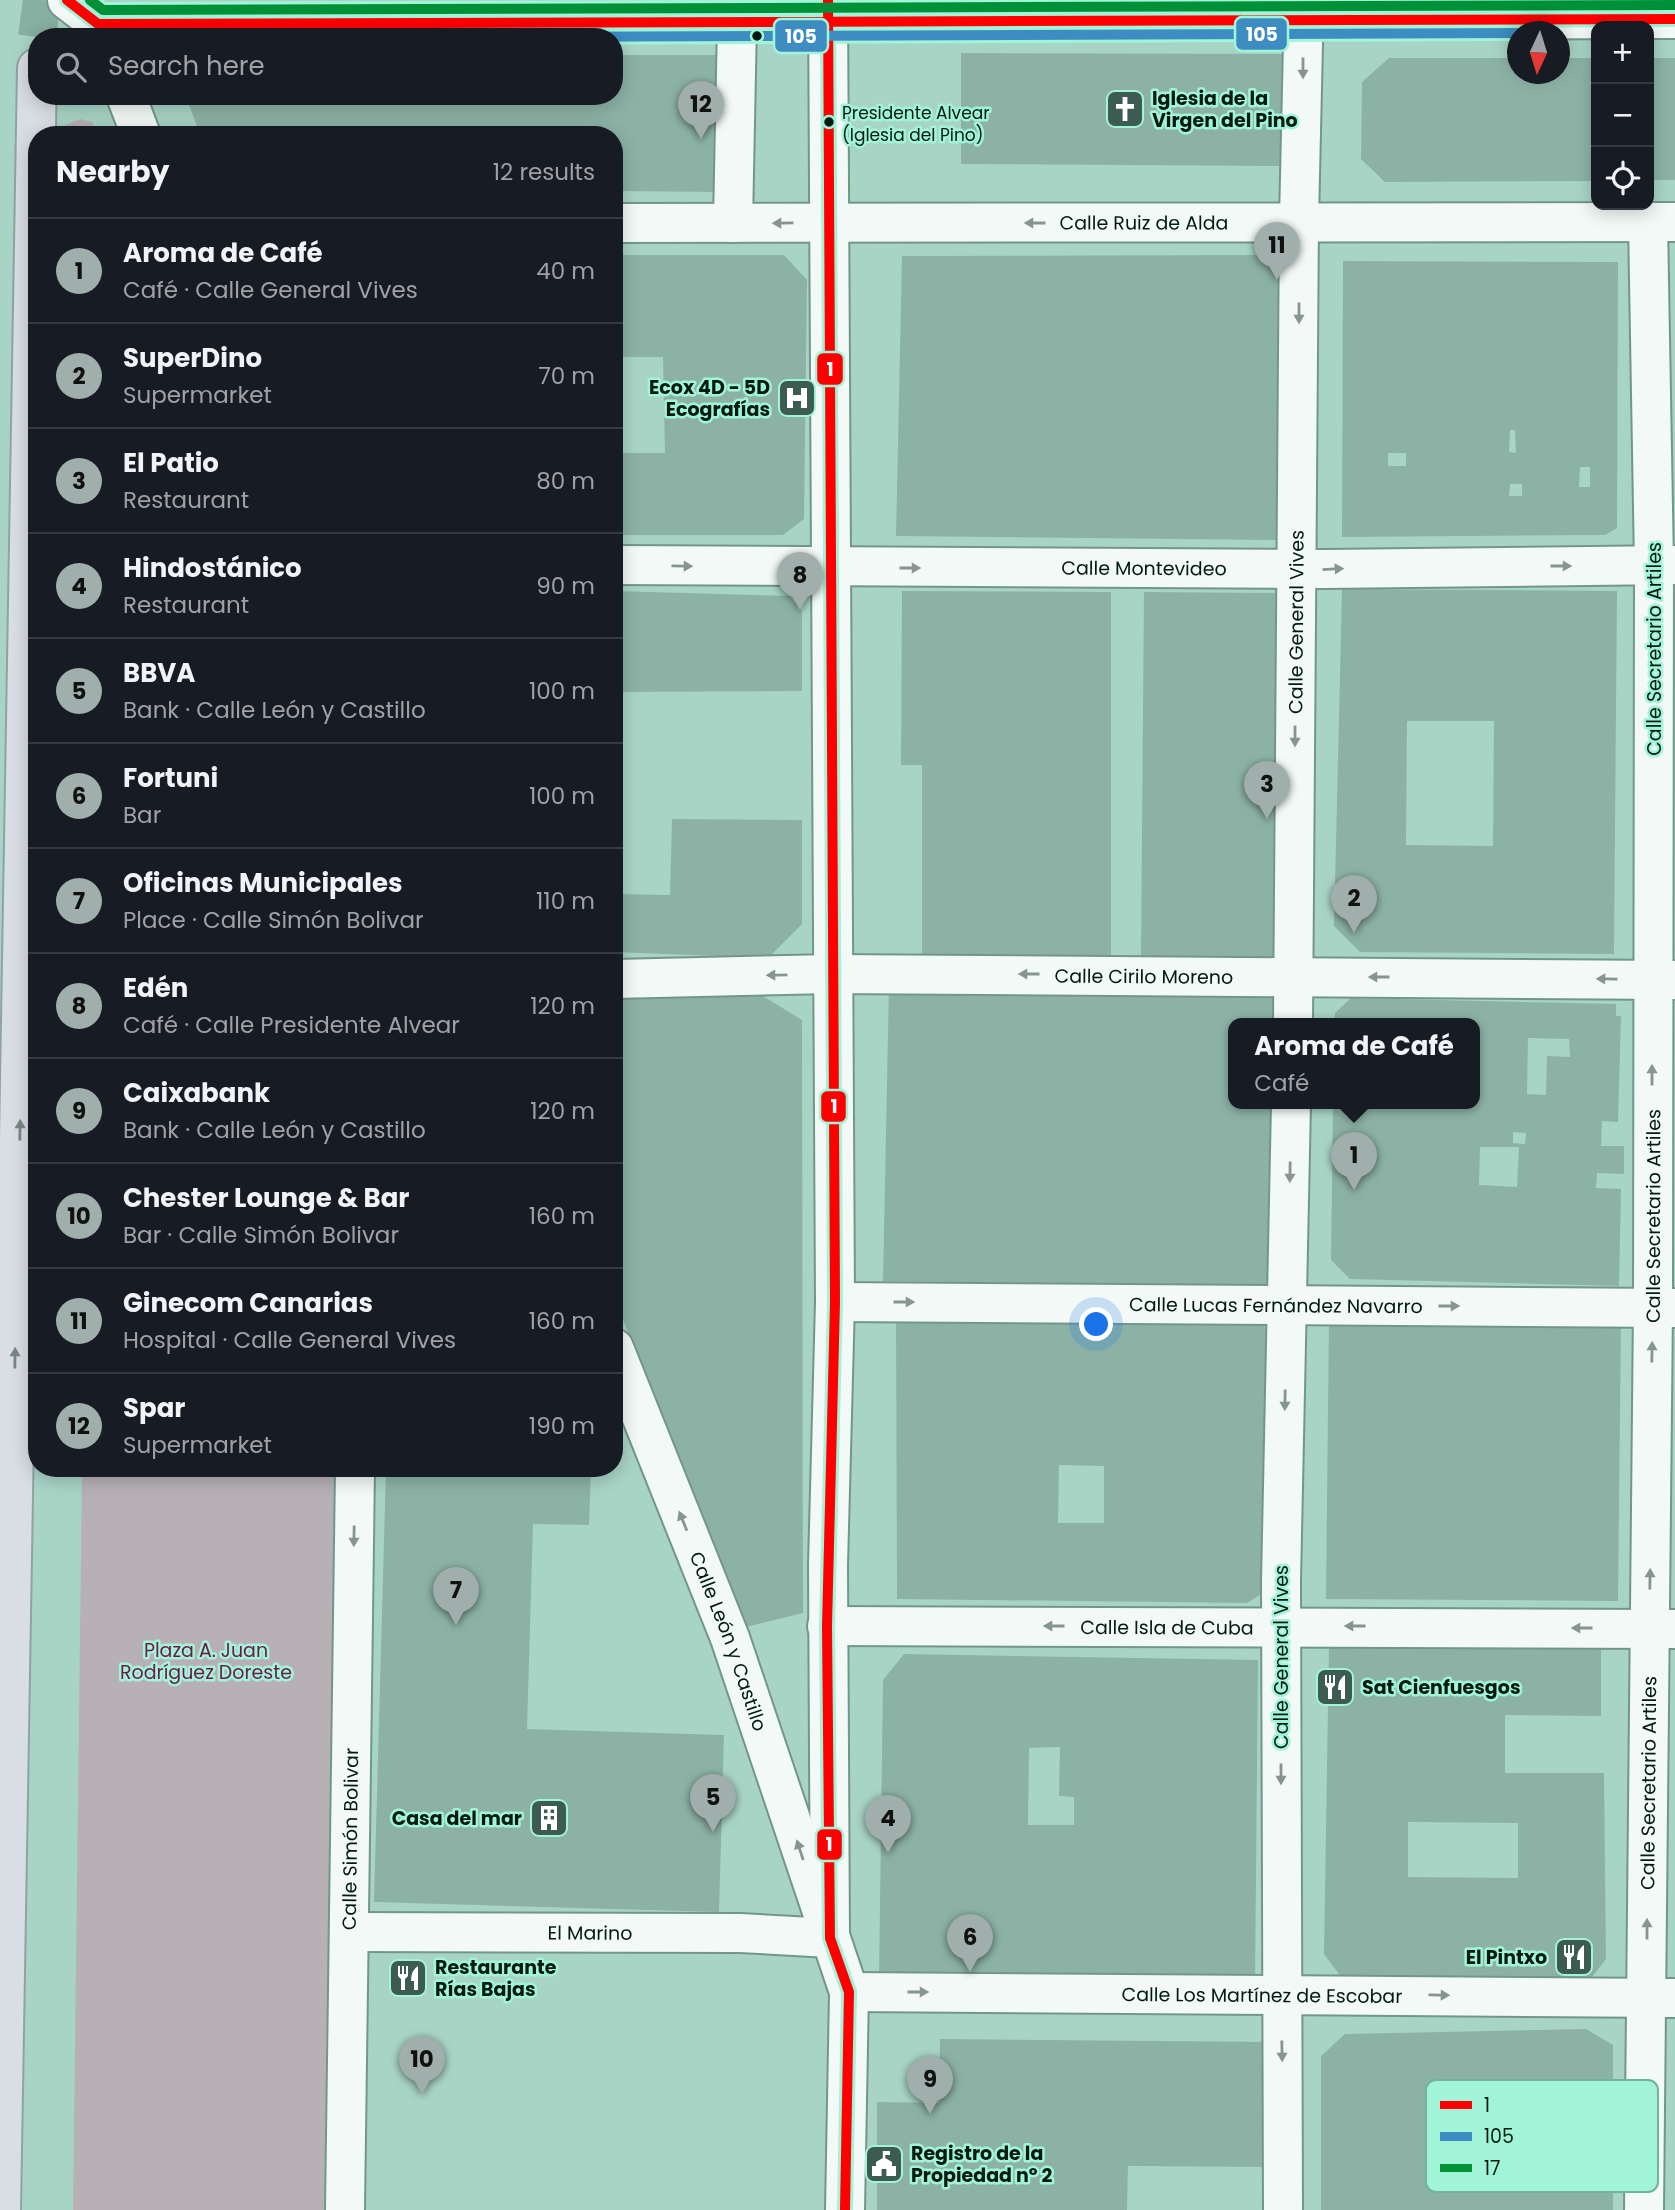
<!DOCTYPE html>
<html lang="en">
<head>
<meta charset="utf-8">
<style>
	:root { --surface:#171b24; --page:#242831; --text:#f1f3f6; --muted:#9ea1a6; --line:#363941; --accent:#a0afac }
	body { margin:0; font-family:Poppins,sans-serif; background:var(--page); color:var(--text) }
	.controls { position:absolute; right:21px; top:21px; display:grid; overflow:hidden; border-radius:14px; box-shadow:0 4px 18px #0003 }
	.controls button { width:63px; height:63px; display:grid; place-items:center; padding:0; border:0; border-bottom:2px solid var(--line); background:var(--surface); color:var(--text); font:35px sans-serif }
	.compass { position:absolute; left:1507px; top:21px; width:63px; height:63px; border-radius:50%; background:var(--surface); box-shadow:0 4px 18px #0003; rotate:184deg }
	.you { position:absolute; left:1097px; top:1325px; width:24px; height:24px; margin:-18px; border:5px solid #fff; border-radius:50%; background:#1a73e8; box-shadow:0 0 0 10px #1a73e833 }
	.badge { display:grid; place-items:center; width:46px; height:46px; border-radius:50%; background:var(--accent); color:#111; font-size:23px; font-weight:700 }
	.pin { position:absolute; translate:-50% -58px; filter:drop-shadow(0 2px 4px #0008) }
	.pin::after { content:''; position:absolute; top:37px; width:24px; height:21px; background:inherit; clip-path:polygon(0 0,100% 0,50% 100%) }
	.popup { position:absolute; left:1228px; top:1018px; width:252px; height:91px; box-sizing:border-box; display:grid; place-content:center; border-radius:14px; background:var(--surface); filter:drop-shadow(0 2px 5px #0005); font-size:23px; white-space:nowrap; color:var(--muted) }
	.popup b { font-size:26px; color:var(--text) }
	.popup::after { content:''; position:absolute; left:50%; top:100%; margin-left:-14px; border:14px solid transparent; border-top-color:var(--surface) }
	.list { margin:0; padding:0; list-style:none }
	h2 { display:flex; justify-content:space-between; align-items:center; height:91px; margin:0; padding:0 28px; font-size:30px }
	h2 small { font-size:23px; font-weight:400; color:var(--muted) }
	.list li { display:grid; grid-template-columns:46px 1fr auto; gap:21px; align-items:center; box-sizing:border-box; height:105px; padding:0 28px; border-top:2px solid var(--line) }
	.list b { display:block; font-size:26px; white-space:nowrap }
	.list p { margin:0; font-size:23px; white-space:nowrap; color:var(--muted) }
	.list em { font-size:23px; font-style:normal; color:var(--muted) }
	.icon { flex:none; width:38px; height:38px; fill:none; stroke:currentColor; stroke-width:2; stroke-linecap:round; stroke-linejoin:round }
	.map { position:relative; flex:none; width:1675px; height:2210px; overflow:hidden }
	.search { position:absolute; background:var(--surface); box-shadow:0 4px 18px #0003; left:28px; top:28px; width:595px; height:77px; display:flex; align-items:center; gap:18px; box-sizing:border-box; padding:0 24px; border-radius:28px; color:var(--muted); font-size:26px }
	.panel { position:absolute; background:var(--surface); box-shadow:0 4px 18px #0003; left:28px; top:126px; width:595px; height:1351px; border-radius:28px }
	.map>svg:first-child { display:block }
</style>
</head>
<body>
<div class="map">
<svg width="1675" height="2210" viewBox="0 0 1675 2210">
	<rect width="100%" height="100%" fill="#a8d4c6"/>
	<path fill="#b7b1b6" d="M80,119l12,3 5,13h-35l3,-10z
		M82,1468h254l-12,742h-251z"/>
	<path fill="#8cb2a6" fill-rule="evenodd" d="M961,53l328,1 -1,112 -327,-2z
		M614,55h104l-2,137 -102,-1v-56h-414l-14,-39h428z
		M1389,58h128v16h43v-16h36v123l-211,1 -24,-23 1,-77z
		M1649,58h26v122h-26z
		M614,255h170l23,25 -3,239 -21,16h-169v-82h51l-2,-96h-49z
		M1268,255l17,18 -8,267 -381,-4 6,-280z
		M1343,261l275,1 -1,266 -12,7 -263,2zM1510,430h5l1,23 -7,-1zM1388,453h18v13h-18zM1580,467h10v20h-11zM1510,484h12v12h-13z
		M1342,589l275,2 -3,363 -254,-2 -26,-26zM1407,721h87l-1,125 -87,-1z
		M614,591l175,5 13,14v81l-188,1z
		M902,591l209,1v364l-189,-1v-190h-21z
		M1144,592l132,1 -2,364 -133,-1z
		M672,819l130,1v104l-34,34 -154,-6v-58l56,1z
		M889,985l389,6v33h-45v80h43l-3,183 -390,-6z
		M750,988l52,32 1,593 -61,15 -128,-332v-302z
		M1351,998l265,6v12h5l-3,106 -16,-1 -1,25h23v28l-27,-1 -1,15 25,1 -2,97 -269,-7 -19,-19 2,-156h142v-80h-141l1,-11zM1528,1038l41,1 1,18 -23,-1 -1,39 -19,-1zM1513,1132l13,1 -1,11 -12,-1zM1480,1147h39l-2,40 -38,-2z
		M1329,1316l292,2 -3,283 -292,-2z
		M896,1318l366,5 9,14 -6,255 -18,11 -350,-4zM1059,1465l45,1v57h-46z
		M386,1468h205l-2,57 -56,-1 -6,205 197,6 -5,177 -345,-10z
		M1329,1644l272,1v71l-96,-1v58h99l2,186 -17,22 -247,-3 -18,-24zM1408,1822l110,1v55l-110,-1z
		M904,1654l354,6 -3,324 -376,-5 4,-299zM1060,1747l-1,49 15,1v28h-46l1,-77z
		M1586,2029l27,16v165h-292v-154l24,-22z
		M940,2039l334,3 -1,125 -145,-1 -1,44h-250v-108l62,1z"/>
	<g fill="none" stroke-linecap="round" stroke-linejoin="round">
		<path stroke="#87afa2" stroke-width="38" stroke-dasharray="38 19" stroke-linecap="butt" d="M37,37l5,-37"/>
		<defs>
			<g id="minor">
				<path d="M67,0l31,24"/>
				<path d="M828,0l7,1302 -7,263 2,373"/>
				<path d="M98,24l1577,-5"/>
				<path d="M126,96l15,39"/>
				<path id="s1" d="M614,223l1059,-1"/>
				<path d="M733,223l4,-201"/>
				<path id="s2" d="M614,565l710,4 351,-4"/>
				<path id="s3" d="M614,979l218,-5 843,6"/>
				<path id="s4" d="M1293,1024l6,-804 5,-220"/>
				<path id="s5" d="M835,1302l840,6"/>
				<path id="s6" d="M614,1348l116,290 119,354 -4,218"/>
				<path id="s7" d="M827,1626l846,3"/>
				<path id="s8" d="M350,1932l390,1 90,5"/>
				<path id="s9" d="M849,1992l826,6"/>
				<path id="s10" d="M345,2210l10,-742"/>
				<path d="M1283,2210l-2,-628 10,-478"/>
				<path id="s11" d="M1644,2210l9,-903 1,-742 -6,-343"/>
			</g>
			<path id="highway" d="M1,2210l36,-2142"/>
		</defs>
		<use href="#minor" stroke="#72968b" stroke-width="42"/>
		<use href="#highway" stroke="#8fa3a5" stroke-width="42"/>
		<use href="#minor" stroke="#f2f9f6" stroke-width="38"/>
		<use href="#highway" stroke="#d9dee4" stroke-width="38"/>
		<defs>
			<path id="bus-1" d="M67,0l31,24 1577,-5
				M828,0l7,1302 -8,324 3,312 19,54 -4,218"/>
			<path id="bus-2" d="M492,37l1026,-4"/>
			<path id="bus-3" d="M90,0l13,10 1572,-5"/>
		</defs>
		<use href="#bus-1" stroke="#a2f4d9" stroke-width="16"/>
		<use href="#bus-2" stroke="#a2f4d9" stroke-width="16"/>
		<use href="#bus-3" stroke="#a2f4d9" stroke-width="16"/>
		<use href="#bus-1" stroke="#f00" stroke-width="10"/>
		<use href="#bus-2" stroke="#3d8dc2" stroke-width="10"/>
		<use href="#bus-3" stroke="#009038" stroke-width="10"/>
	</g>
	<defs><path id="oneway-solid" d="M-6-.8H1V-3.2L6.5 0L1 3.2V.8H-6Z" transform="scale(1.75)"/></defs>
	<g fill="#869590">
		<use href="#oneway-solid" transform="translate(1303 68) rotate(90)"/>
		<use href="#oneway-solid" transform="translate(783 223) rotate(179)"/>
		<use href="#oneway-solid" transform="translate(1035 223) rotate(180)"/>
		<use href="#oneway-solid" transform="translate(1299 313) rotate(90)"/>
		<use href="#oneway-solid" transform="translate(682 566) rotate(1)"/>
		<use href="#oneway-solid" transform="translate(1561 566)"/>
		<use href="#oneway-solid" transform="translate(910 568)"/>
		<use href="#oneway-solid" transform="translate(1333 569) rotate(-3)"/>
		<use href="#oneway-solid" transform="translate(1295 736) rotate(90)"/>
		<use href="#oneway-solid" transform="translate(1029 974) rotate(-180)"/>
		<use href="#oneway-solid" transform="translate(777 975) rotate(179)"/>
		<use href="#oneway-solid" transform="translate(1379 977) rotate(-180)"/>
		<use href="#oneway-solid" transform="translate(1607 979) rotate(-179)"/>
		<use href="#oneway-solid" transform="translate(1652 1075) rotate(-90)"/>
		<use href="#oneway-solid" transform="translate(1290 1172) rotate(91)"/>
		<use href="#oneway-solid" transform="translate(904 1302)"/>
		<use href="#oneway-solid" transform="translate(1449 1306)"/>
		<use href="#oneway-solid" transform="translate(1652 1352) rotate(-89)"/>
		<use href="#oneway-solid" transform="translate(1285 1400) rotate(91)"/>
		<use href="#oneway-solid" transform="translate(683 1521) rotate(-112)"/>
		<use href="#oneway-solid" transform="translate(354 1536) rotate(91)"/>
		<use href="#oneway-solid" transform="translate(1650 1579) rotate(-89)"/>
		<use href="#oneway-solid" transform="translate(1054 1626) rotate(180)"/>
		<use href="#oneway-solid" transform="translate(1355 1626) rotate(-180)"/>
		<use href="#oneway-solid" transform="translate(1582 1628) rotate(-180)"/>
		<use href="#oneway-solid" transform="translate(1281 1774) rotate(90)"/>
		<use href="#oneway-solid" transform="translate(800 1850) rotate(-108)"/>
		<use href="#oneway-solid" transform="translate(1647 1929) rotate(-90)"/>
		<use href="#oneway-solid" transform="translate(918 1992)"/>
		<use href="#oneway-solid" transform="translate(1439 1995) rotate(1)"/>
		<use href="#oneway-solid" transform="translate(1282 2051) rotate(89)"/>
	</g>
	<g fill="#788686">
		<use href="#oneway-solid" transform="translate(20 1130) rotate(-89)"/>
		<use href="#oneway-solid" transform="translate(15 1358) rotate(-89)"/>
	</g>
	<defs>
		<symbol id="church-square" viewBox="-11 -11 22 22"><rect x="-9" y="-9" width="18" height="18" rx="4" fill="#3c5b52" stroke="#a2f4d9"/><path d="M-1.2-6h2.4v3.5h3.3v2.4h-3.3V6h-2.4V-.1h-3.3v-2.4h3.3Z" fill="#fff"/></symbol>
		<symbol id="hospital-square" viewBox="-11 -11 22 22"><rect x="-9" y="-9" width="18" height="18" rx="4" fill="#3c5b52" stroke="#a2f4d9"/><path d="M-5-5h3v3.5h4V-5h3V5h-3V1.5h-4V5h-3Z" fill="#fff"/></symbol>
		<symbol id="restaurant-square" viewBox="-11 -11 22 22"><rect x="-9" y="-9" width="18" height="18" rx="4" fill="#3c5b52" stroke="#a2f4d9"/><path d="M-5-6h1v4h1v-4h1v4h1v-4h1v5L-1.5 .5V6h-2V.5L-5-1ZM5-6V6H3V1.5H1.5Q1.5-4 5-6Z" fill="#fff"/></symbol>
		<symbol id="building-square" viewBox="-11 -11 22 22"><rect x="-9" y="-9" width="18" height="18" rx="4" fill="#3c5b52" stroke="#a2f4d9"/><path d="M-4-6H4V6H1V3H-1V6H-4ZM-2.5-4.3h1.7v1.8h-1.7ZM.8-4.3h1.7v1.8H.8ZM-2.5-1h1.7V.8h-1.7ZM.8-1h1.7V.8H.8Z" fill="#fff"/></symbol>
		<symbol id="civic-square" viewBox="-11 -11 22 22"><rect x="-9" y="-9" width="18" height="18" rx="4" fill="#3c5b52" stroke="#a2f4d9"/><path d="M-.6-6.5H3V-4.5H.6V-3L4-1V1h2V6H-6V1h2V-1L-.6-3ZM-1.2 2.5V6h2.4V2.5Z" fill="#fff"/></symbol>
	</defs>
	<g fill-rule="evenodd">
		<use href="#church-square" x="1103" y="87" width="44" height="44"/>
		<use href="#hospital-square" x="775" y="376" width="44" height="44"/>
		<use href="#restaurant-square" x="1313" y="1665" width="44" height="44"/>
		<use href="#building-square" x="527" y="1796" width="44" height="44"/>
		<use href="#restaurant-square" x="1552" y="1935" width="44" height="44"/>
		<use href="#restaurant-square" x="386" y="1956" width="44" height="44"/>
		<use href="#civic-square" x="862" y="2142" width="44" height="44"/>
	</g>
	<g fill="#021a13" stroke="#a2f4d9" stroke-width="2.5">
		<circle cx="757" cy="36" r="6"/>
		<circle cx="829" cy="122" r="6"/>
	</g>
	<g text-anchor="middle" stroke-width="5" stroke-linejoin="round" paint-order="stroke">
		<g font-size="17" fill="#021a13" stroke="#a2f4d9" text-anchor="start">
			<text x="842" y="119">Presidente Alvear<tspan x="842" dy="22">(Iglesia del Pino)</tspan></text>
		</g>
		<g font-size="19" font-weight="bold" fill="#021a13" stroke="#a2f4d9" text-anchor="start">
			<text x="1152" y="105">Iglesia de la<tspan x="1152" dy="22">Virgen del Pino</tspan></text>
			<text x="770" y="394" text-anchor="end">Ecox 4D - 5D<tspan x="770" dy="22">Ecografías</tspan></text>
			<text x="1362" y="1694">Sat Cienfuesgos</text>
			<text x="522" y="1825" text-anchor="end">Casa del mar</text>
			<text x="1547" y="1964" text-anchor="end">El Pintxo</text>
			<text x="435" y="1974">Restaurante<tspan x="435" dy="22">Rías Bajas</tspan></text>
			<text x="911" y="2160">Registro de la<tspan x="911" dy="22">Propiedad nº 2</tspan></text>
		</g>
		<g font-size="19" fill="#021a13" stroke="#a2f4d9">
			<text dy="7" stroke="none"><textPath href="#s1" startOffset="530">Calle Ruiz de Alda</textPath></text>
			<text dy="7" stroke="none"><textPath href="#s2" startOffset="530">Calle Montevideo</textPath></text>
			<text dy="7" stroke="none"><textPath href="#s4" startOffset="402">Calle General Vives</textPath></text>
			<text transform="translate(1654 649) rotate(-90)" y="7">Calle Secretario Artiles</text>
			<text dy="7" stroke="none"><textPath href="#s3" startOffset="530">Calle Cirilo Moreno</textPath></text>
			<text dy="7" stroke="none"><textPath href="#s11" startOffset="994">Calle Secretario Artiles</textPath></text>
			<text dy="7" stroke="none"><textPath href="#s5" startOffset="441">Calle Lucas Fernández Navarro</textPath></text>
			<text dy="7" stroke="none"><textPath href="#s7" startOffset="340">Calle Isla de Cuba</textPath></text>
			<text dy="7" stroke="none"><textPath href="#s6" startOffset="315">Calle León y Castillo</textPath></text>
			<text transform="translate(1281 1657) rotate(-90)" y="7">Calle General Vives</text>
			<text dy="7" stroke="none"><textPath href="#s11" startOffset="427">Calle Secretario Artiles</textPath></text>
			<text dy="7" stroke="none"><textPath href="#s10" startOffset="371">Calle Simón Bolivar</textPath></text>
			<text dy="7" stroke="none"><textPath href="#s8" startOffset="240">El Marino</textPath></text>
			<text dy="7" stroke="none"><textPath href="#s9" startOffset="413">Calle Los Martínez de Escobar</textPath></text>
		</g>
		<g font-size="19" fill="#6e1848" stroke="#a2f4d9">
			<text x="206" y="1657">Plaza A. Juan<tspan x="206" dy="22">Rodríguez Doreste</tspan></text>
		</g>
	</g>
	<rect x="1426" y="2080" width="232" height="112" rx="10" fill="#a2f4d9" stroke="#72b39e" stroke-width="2"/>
	<rect x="1440" y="2101" width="32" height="8" fill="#f00"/>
	<rect x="1440" y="2132" width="32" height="9" fill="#3d8dc2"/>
	<rect x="1440" y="2164" width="32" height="8" fill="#009038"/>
	<g font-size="19" fill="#021a13">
		<text x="1484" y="2112">1</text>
		<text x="1484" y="2143">105</text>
		<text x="1484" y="2175">17</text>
	</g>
	<g stroke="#a2f4d9" stroke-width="2.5">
		<rect x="1235" y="17" width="53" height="34" rx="7" fill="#3d8dc2"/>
		<rect x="774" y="19" width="54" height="34" rx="7" fill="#3d8dc2"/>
		<rect x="816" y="352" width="28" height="34" rx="7" fill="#f00"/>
		<rect x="820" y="1090" width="27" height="33" rx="7" fill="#f00"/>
		<rect x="816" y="1828" width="27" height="33" rx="7" fill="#f00"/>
	</g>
	<g font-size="19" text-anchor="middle" font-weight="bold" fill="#fff">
		<text x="1262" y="41">105</text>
		<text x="801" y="43">105</text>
		<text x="830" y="376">1</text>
		<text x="834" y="1113">1</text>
		<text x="829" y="1851">1</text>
	</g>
</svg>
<div class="controls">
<button>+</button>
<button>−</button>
<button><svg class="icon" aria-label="locate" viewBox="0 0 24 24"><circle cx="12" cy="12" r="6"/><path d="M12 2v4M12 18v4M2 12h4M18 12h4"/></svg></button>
</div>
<svg class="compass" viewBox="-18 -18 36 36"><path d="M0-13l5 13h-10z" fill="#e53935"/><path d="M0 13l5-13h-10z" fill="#9ea1a6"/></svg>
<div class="you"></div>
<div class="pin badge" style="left:1354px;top:1190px">1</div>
<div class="popup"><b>Aroma de Café</b>Café</div>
<div class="pin badge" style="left:1354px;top:933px">2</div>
<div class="pin badge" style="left:1267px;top:819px">3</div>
<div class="pin badge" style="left:888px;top:1853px">4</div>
<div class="pin badge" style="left:713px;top:1832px">5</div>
<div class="pin badge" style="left:970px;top:1972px">6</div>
<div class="pin badge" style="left:456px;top:1625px">7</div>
<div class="pin badge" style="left:800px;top:610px">8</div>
<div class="pin badge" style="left:930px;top:2114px">9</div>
<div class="pin badge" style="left:422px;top:2094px">10</div>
<div class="pin badge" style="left:1277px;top:280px">11</div>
<div class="pin badge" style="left:701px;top:139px">12</div>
<div class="search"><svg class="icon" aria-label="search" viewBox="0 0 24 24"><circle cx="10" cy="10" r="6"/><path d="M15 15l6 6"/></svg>Search here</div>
<section class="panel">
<h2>Nearby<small>12 results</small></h2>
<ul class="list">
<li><span class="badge">1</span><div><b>Aroma de Café</b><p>Café · Calle General Vives</p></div><em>40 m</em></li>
<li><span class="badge">2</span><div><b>SuperDino</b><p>Supermarket</p></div><em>70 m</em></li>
<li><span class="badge">3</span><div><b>El Patio</b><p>Restaurant</p></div><em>80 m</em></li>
<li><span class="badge">4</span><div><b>Hindostánico</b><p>Restaurant</p></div><em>90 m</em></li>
<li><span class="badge">5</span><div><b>BBVA</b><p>Bank · Calle León y Castillo</p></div><em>100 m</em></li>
<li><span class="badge">6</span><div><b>Fortuni</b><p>Bar</p></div><em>100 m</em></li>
<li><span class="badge">7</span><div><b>Oficinas Municipales</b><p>Place · Calle Simón Bolivar</p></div><em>110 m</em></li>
<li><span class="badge">8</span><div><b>Edén</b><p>Café · Calle Presidente Alvear</p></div><em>120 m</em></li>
<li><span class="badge">9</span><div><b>Caixabank</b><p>Bank · Calle León y Castillo</p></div><em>120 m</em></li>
<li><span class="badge">10</span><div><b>Chester Lounge &amp; Bar</b><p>Bar · Calle Simón Bolivar</p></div><em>160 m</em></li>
<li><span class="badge">11</span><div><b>Ginecom Canarias</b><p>Hospital · Calle General Vives</p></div><em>160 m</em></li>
<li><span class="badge">12</span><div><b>Spar</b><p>Supermarket</p></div><em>190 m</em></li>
</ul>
</section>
</div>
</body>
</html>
